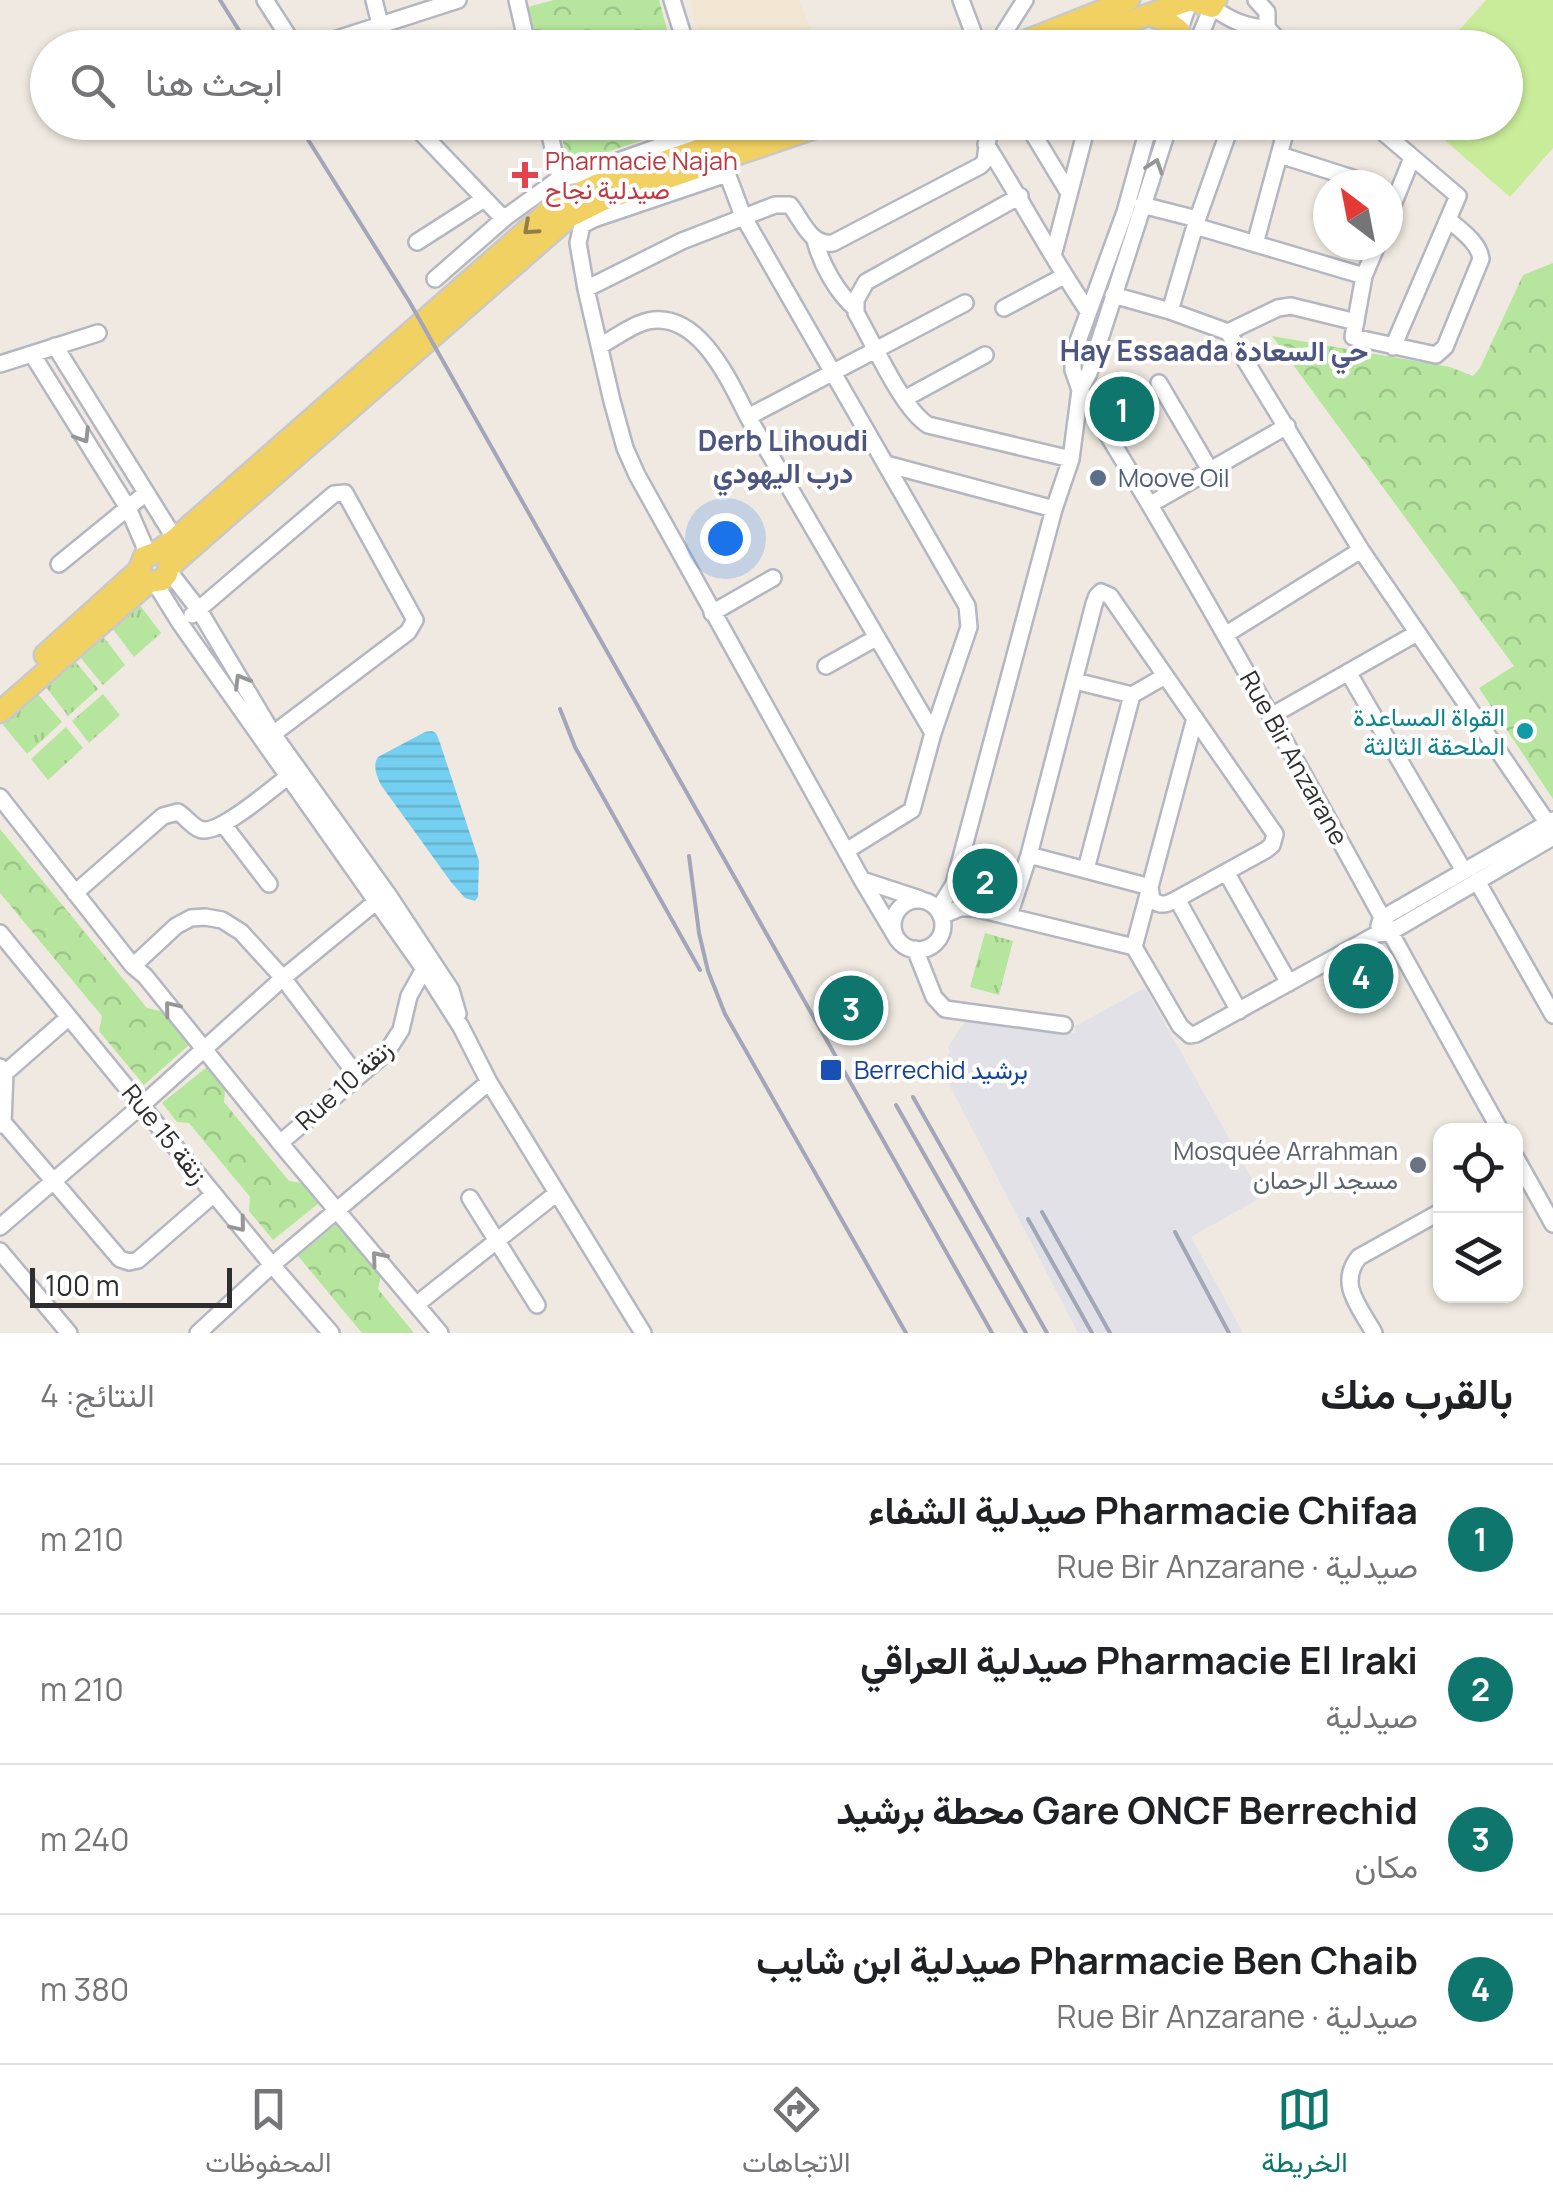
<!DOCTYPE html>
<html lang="ar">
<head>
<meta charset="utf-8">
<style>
	:root { --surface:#fff; --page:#f2f2f2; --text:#202124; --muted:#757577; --line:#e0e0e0; --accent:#0f766e }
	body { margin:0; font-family:Manrope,Vazirmatn,sans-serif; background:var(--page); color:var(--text); direction:rtl }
	.controls { position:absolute; right:30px; bottom:30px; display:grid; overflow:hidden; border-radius:20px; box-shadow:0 2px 8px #0004 }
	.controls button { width:90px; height:90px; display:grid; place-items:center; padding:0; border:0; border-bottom:2px solid var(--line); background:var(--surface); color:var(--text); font:50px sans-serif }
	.compass { position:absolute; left:1313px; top:170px; width:90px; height:90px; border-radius:50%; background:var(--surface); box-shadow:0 2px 8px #0004; rotate:328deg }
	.scale { position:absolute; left:30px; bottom:25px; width:202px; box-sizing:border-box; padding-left:10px; border:5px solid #2e2e2e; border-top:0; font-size:28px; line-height:35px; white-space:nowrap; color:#2e2e2e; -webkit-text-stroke:8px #fff; paint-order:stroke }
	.you { position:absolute; left:725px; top:538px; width:35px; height:35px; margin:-25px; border:8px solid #fff; border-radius:50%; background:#1a73e8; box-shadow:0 0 0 15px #1a73e833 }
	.badge { display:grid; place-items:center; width:65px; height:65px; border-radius:50%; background:var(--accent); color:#fff; font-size:32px; font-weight:700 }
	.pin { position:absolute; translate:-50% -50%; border:5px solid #fff; box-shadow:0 2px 10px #0006 }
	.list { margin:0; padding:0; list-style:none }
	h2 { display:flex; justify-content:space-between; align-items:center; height:130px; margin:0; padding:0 40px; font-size:42px }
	h2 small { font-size:32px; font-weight:400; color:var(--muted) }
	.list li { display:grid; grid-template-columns:65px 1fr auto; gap:30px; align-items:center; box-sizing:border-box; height:150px; padding:0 40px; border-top:2px solid var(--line) }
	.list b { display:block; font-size:38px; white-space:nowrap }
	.list p { margin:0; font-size:32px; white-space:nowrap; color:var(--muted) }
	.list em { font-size:32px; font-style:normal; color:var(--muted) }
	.icon { flex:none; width:55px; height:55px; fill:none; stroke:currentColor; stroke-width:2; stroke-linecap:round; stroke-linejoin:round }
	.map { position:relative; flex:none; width:1553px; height:1333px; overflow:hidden; direction:ltr }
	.search { position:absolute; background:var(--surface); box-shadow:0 2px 8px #0004; left:30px; right:30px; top:30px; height:110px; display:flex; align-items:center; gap:25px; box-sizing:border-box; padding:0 35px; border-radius:55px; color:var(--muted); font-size:38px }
	.sheet { height:730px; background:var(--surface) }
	nav { display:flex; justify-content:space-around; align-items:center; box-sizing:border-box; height:140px; border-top:2px solid var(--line); background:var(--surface); font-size:28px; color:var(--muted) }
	nav a { display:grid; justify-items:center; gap:5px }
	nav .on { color:var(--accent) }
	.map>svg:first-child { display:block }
</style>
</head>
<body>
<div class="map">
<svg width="1553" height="1333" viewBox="0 0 1553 1333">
	<defs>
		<pattern id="grass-tufts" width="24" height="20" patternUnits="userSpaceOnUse" patternTransform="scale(2.5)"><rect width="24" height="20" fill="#b6e59e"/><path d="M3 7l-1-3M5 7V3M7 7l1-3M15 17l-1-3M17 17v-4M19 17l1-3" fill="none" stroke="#9dc588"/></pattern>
		<pattern id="forest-crowns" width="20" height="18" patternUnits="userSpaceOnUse" patternTransform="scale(2.5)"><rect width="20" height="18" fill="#b6e59e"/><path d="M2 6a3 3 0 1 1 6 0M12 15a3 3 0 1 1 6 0" fill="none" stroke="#9dc588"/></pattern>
		<pattern id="water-rules" width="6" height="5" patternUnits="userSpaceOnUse" patternTransform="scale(2.5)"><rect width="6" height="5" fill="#75cff0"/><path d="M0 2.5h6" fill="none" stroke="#66b2ce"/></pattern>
	</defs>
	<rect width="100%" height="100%" fill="#efe9e1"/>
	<path fill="#e3e1e8" d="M1145,988l117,209 -71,40 52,96h-165l-138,-266 10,-15 -2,-5 18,-27 37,7 73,6 -2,-6z"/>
	<path fill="#f0e6d1" d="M690,0h109l19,47h-116z"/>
	<path fill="url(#grass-tufts)" d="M139,604l22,29 -27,24 -22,-29z
		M103,636l22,29 -22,20 -23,-28z
		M75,661l23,28 -30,27 -22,-29z
		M38,694l24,28 -35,32 -24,-29z
		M103,694l17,21 -31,28 -17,-22z
		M66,727l17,21 -35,32 -17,-21z
		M985,933l28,8 -14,54 -29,-8z"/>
	<path fill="url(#forest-crowns)" d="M554,0h105l13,47h-133l-11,-40z
		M693,123l-121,41 -4,-3 -10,-38z
		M1553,263v536l-74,-111 35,-22 -242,-330 178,31 23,9 7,-8 43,-93z
		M0,829l147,179 17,4 26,32 -46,41 -45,-54 3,-15 -102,-123z
		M207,1067l18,22 -1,13 65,79 13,2 17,20 -46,37 -24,-29 1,-14 -61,-74 -12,-1 -15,-19z
		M338,1223l43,53 -3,13 36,44h-52l-64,-77z"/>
	<path fill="#c9ec9a" d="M1486,0h67v148l-43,49 -85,-74 81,-1v-74l-62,-1z"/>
	<path fill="url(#water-rules)" d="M432,731l4,2 4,10 39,118 -1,36 -3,4 -10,-3 -14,-16 -70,-97c-4,-9 -9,-19 -3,-28l47,-25z"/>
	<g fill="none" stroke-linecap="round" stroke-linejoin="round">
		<defs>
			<path id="minor" d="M265,0l25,39 11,9
				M374,0l12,48
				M517,0l11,48
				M672,0l15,48
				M961,0l18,48
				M1256,0l11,12v16
				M1267,28l19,20
				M309,48l149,-48
				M1000,48l4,-15 21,-33
				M1173,48l17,-48
				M1195,48l17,-41c18,13 33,20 55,21
				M411,122l88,92 7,3 54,-39 22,-4 129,-46
				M547,122l13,56
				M1026,122l43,71
				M1150,122l-25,90 -52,143v15l7,20c150,241 281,493 420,740
				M1371,122l87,74 -65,151
				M986,144c35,55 65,113 102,167
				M1280,155l94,30
				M725,168l18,48 224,390 2,21 -36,106 -21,77 -66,41
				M727,174l-133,45 -12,6 -4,18 8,46 26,112 13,47 12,27 225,405 34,57
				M1020,196l-154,86 -10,18v13c17,29 46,96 72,112l143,34
				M1142,205l55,14
				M1388,217l24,-59
				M1195,226l169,50
				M815,240c6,24 22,53 41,69
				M417,242l67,-43
				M1255,244l33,-122
				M1377,245l-13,31 -11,61 83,18 9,-8 36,-88c-2,-17 -21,-29 -33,-40
				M1053,256l35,-134
				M435,279l71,-62
				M586,289l96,-48 93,-36h15c12,15 20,41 43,38l147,-77 5,-5 4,-29 18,-10
				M1113,295l57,16 58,21 133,218 192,281
				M1004,308l60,-32
				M1170,311l25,-85 37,-104
				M1228,332l50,-24 13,-2 65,16
				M55,346l120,193
				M600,346c15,-8 31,-21 48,-25 51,-11 82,61 100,96l185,316
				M32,354l96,154 20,46
				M0,364l98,-31
				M1159,383l51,87
				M904,399l81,-44
				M748,417l217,-114
				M886,464l168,45
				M1151,504l136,-78
				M59,564l87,-71
				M168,570l31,40 74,124 114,159 64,97 7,24
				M155,583l25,40 244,346 37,58 28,55 154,251
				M712,613l61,-35
				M192,615l142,-121 11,-1 70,127 -7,12 -135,102
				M1225,635l136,-85
				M826,666l50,-28
				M1348,672l116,199
				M1075,681l57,14
				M1271,716l146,-83
				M0,797l133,169 12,10 135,167 160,190
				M223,824l46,60
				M1029,855l121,32 2,13c10,7 15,4 25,-1l62,112
				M1086,869l46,-174 33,-19
				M1226,872l63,111
				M862,880l58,19
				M1477,881l76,134
				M75,893l88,-77 15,-4c8,5 16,17 25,18 21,2 74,-46 92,-59
				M893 925a25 25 0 1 1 50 0a25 25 0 1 1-50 0Z
				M938,910l16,-26 100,-375 17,-50 9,-69 9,-17 81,-251
				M941,916l19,-8h14l160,39 46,79 10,9 6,-1 181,-100 12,-1 164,-96
				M1009,916l20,-61 65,-251 3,-8 4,-4 9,4 165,238 -3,11 -6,5 -89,49
				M1379,926l2,-7 172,-99
				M0,933l272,332 59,68
				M1134,947l61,-229
				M915,949l19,48 11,12 119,16
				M133,966l43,-40 15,-8 14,-1 17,3 19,12 42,46 75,99
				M5,1073l64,-56
				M3,1122l117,137 9,3 9,-2 76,-66
				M0,1125l3,-3 2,-49 -5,-6
				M280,1143l106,-90 15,-23 8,-34 15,-27
				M1516,1158l37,66
				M470,1198l67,107
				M0,1227l142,-122 141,-127 100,-82
				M0,1251l69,82
				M417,1304l140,-111
				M198,1333l74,-68 217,-183
				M1374,1333c-14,-26 -37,-49 -15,-76l81,-45"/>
			<path id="major" d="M1150,15l18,7 11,8
				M1008,48l121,-48
				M1055,48l135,-48 22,7 4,-7
				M45,655l94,-85 5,-13 11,-4 20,-14 383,-336 38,-18 183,-63
				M0,712l149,-130 13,-2 5,-6 2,-7 400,-350 34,-17 229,-78"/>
		</defs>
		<use href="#minor" stroke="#b4b7c1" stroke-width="20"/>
		<use href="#major" stroke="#c9c9c9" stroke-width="25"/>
		<use href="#minor" stroke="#fff" stroke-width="15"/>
		<use href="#major" stroke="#f2d163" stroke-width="20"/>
		<path stroke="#a3a6b8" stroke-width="4" d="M220,0l30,48
			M297,122l112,179 583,1032
			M560,709l15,38 125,223
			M689,856l10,77 9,38 17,43 181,319
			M913,1097l134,236
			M896,1105l130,228
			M1042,1212l68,121
			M1028,1219l64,114
			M1175,1232l54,101"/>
	</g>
	<defs><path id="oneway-chevron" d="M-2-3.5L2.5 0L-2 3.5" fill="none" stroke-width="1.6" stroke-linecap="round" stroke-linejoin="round" transform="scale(2.5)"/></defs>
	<g stroke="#969696">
		<use href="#oneway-chevron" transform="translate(1155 166) rotate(-71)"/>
		<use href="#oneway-chevron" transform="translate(83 436) rotate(58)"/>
		<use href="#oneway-chevron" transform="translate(241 681) rotate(-121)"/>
		<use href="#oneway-chevron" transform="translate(171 1008) rotate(-129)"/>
		<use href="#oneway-chevron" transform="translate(239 1225) rotate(51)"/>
		<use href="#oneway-chevron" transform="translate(378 1258) rotate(-130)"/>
	</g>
	<use stroke="#908048" href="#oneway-chevron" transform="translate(530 228) rotate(138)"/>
	<path fill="#e0444e" stroke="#fff" stroke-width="4" d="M520 160h10v10h10v10h-10v10h-10v-10h-10v-10h10z"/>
	<circle fill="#5c6f8a" stroke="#fff" stroke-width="4" cx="1098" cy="478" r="10"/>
	<circle fill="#0f9aa8" stroke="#fff" stroke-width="4" cx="1525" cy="731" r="10"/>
	<rect fill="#1a4fb4" stroke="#fff" stroke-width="4" x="819" y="1058" width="24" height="24" rx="5"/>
	<circle fill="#6b7280" stroke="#fff" stroke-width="4" cx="1418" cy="1165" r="10"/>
	<g text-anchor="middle" stroke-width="8" stroke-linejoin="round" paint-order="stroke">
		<g font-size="25" fill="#be3a42" stroke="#fff" text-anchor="start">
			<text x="545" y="170">Pharmacie Najah<tspan x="545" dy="29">صيدلية نجاح</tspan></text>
		</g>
		<g font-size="25" fill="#4e5e75" stroke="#fff" text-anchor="start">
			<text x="1118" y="487">Moove Oil</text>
		</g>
		<g font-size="25" fill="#0d838f" stroke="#fff" text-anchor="end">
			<text x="1505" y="726">القواة المساعدة<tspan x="1505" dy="29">الملحقة الثالثة</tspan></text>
		</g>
		<g font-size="25" fill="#2e2e2e" stroke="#fff">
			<text transform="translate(1294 758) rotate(61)" y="9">Rue Bir Anzarane</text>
			<text transform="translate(344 1085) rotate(-42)" y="9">Rue 10 زنقة</text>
			<text transform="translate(165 1134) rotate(51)" y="9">Rue 15 زنقة</text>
		</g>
		<g font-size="25" fill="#164399" stroke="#fff" text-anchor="start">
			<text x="854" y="1079">Berrechid برشيد</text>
		</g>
		<g font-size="25" fill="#5b616d" stroke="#fff" text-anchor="end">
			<text x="1398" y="1160">Mosquée Arrahman<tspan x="1398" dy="29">مسجد الرحمان</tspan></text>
		</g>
		<g font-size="28" font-weight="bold" fill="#4d5680" stroke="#fff">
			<text x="1214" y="361">Hay Essaada حي السعادة</text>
			<text x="783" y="451">Derb Lihoudi<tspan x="783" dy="32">درب اليهودي</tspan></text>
		</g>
	</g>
</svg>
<div class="controls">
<button><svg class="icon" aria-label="locate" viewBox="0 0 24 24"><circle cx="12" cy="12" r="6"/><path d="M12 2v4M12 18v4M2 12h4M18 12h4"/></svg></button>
<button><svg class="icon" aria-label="layers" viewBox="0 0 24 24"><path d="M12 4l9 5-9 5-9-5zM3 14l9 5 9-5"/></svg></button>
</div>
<svg class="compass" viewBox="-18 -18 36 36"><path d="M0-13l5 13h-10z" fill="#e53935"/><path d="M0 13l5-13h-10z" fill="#757577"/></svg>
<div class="scale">100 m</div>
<div class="you"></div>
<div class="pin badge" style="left:1122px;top:409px">1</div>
<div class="pin badge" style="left:985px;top:881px">2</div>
<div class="pin badge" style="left:851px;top:1008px">3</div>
<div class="pin badge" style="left:1361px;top:976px">4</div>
<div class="search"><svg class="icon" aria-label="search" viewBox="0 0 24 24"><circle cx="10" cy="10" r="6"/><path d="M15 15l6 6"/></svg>ابحث هنا</div>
</div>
<section class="sheet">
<h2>بالقرب منك<small>النتائج: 4</small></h2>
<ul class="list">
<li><span class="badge">1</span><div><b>Pharmacie Chifaa صيدلية الشفاء</b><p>صيدلية · Rue Bir Anzarane</p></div><em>210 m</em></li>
<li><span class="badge">2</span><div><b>Pharmacie El Iraki صيدلية العراقي</b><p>صيدلية</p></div><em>210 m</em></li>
<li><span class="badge">3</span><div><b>Gare ONCF Berrechid محطة برشيد</b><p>مكان</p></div><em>240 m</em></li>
<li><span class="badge">4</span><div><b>Pharmacie Ben Chaib صيدلية ابن شايب</b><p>صيدلية · Rue Bir Anzarane</p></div><em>380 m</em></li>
</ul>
</section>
<nav>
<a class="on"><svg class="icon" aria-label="map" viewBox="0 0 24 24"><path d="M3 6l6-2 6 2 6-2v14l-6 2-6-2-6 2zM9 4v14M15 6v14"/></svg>الخريطة</a>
<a><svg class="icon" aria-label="directions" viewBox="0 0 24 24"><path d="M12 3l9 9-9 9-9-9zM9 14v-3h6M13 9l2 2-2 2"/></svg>الاتجاهات</a>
<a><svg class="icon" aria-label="saved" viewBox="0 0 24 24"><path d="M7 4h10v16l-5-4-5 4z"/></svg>المحفوظات</a>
</nav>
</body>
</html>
